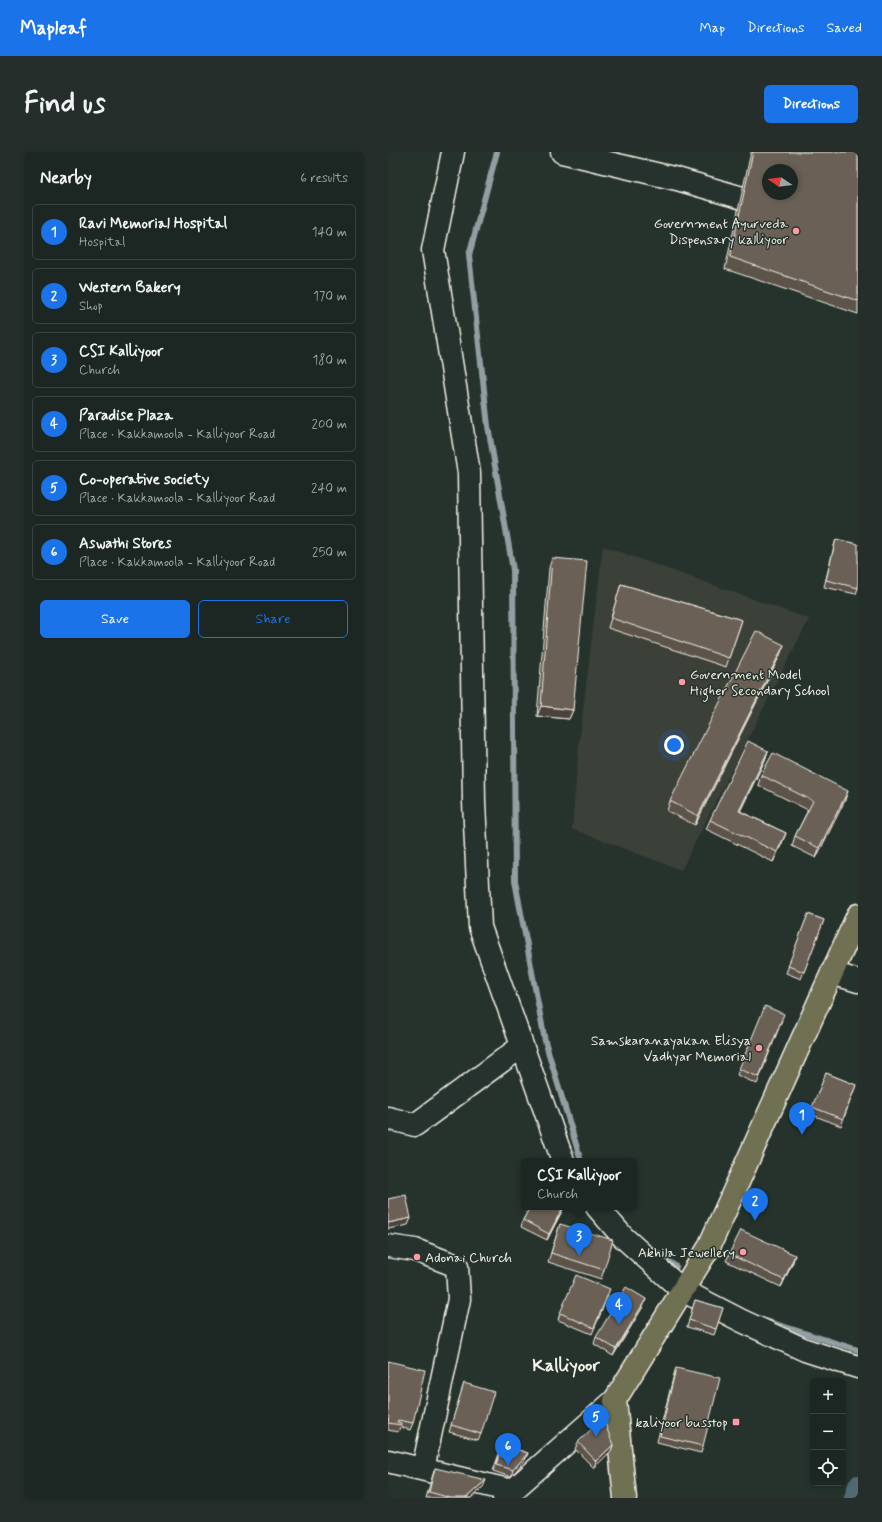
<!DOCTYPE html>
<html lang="en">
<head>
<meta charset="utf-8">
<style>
	:root { --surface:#1c2622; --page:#252e2a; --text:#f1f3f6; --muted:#a0a5a5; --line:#3a4340; --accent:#1a73e8 }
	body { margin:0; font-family:Mynerve,sans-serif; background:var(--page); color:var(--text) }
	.controls { position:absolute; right:12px; bottom:12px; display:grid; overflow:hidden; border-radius:6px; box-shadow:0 2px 6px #0003 }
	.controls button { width:36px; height:36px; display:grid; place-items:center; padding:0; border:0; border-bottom:1px solid var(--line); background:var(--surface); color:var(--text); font:20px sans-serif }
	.compass { position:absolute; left:374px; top:12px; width:36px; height:36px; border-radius:50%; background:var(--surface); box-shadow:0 2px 6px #0003; rotate:283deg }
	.you { position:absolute; left:286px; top:593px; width:14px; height:14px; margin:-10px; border:3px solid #fff; border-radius:50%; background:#1a73e8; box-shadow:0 0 0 6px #1a73e833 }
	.badge { display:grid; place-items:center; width:26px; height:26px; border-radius:50%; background:var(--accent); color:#fff; font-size:13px; font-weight:700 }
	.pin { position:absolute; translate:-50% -33px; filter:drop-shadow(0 1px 2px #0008) }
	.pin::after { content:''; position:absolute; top:21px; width:14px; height:12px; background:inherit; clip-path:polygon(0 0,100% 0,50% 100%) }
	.popup { position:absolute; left:133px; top:1006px; width:116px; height:52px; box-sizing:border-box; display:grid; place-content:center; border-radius:6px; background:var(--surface); filter:drop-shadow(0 1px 3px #0005); font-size:13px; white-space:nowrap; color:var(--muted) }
	.popup b { font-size:15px; color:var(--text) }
	.popup::after { content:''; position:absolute; left:50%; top:100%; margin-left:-8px; border:8px solid transparent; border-top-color:var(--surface) }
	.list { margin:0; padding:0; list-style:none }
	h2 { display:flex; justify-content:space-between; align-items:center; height:52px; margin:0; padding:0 16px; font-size:17px }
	h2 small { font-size:13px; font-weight:400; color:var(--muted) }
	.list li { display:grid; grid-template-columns:26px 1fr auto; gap:12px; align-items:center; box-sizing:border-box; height:56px; margin:0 8px 8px; padding:0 8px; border:1px solid var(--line); border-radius:6px }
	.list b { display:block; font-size:15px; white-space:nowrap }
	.list p { margin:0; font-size:13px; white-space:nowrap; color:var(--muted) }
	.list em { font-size:13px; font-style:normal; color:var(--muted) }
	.actions { display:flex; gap:8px; padding:12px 16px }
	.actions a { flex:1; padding:9px 0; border:1px solid var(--accent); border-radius:6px; text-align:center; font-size:14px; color:var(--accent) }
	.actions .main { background:var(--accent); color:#fff }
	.icon { flex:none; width:22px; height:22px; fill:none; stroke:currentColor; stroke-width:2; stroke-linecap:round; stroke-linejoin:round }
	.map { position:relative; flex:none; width:470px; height:1346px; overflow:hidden; border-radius:6px }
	header { display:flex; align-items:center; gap:24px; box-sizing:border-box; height:56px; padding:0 20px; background:var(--accent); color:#fff }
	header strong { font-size:19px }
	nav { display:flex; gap:22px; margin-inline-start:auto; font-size:14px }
	.intro { display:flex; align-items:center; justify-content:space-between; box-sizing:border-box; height:96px; padding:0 24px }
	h1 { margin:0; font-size:28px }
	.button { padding:10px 18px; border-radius:6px; background:var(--accent); color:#fff; font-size:14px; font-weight:700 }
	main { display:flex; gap:24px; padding:0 24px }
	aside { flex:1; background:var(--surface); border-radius:6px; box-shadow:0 2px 6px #0003 }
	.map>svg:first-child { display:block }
</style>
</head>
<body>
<header>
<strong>Mapleaf</strong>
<nav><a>Map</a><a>Directions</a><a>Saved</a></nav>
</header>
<div class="intro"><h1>Find us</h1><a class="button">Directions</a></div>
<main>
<aside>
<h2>Nearby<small>6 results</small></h2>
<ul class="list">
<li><span class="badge">1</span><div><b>Ravi Memorial Hospital</b><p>Hospital</p></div><em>140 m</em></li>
<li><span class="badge">2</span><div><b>Western Bakery</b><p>Shop</p></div><em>170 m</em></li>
<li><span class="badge">3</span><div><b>CSI Kalliyoor</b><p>Church</p></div><em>180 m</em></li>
<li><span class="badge">4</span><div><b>Paradise Plaza</b><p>Place · Kakkamoola - Kalliyoor Road</p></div><em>200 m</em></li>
<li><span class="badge">5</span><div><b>Co-operative society</b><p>Place · Kakkamoola - Kalliyoor Road</p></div><em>240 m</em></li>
<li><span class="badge">6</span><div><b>Aswathi Stores</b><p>Place · Kakkamoola - Kalliyoor Road</p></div><em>250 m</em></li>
</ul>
<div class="actions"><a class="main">Save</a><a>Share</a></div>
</aside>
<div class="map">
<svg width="470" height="1346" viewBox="0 0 470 1346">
	<rect width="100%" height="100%" fill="#26332d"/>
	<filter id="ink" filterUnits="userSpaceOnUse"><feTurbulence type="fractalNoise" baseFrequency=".025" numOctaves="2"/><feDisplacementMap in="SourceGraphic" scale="8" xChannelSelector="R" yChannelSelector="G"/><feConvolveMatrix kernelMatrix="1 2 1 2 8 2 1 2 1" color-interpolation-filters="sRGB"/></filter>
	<g filter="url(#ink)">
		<path fill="#3b4039" d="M215,394l206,73 -128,251 -109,-41 7,-85z"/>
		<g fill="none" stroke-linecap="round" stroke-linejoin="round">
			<path stroke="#919fa2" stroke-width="6" d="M109,0l-28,103 19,171 25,144 2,311 30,160 36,120
				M264,1097l24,18
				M378,1169l92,29"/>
			<path stroke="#4f6974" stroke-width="20" d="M466,1346l4,-13"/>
			<defs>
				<path id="minor" d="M65,0l-20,98 36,223 5,329 6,125 83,234
					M174,0l115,27 93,27
					M444,821l26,8
					M0,966l27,7 107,-79
					M209,1055l26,30 59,53 60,31 63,29 53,17
					M0,1094l27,4 42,16 2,33 -36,170
					M0,1309l124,30
					M116,1346l111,-98"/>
				<path id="major" d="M237,1346l-10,-98 93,-151 150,-334"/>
			</defs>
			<use href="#minor" stroke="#f4f1e8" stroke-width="25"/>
			<use href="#major" stroke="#f4f1e8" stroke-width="25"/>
			<use href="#minor" stroke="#26332d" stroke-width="22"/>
			<use href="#major" stroke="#706f52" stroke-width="22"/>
		</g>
		<path fill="#5c534a" stroke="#f4f1e8" d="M363,0h107v162l-133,-45z
			M448,387l22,49 -2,6 -32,-7 10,-41z
			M164,406l21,152 -4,9 -32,-3 12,-148z
			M233,432l121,36 -16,47 -118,-39 10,-34z
			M392,503l-85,170 -28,-14 3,-10z
			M380,599l-3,9 -25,51 46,22 -4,10 -9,19 -67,-33 4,-9z
			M373,623l84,25 -29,58 -24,-12 3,-10 13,-26 -50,-25z
			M420,762l16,6 -23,59 -15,-6z
			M394,868l-25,64 -20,-9 2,-6z
			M438,921l30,12 -15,41 -31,-12z
			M142,1055h34l-17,33 -26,-13 2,-7z
			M172,1072l44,46 -3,9 -53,-17z
			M341,1102l64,8 -12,25 -55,-26z
			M220,1144l-16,38 -34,-14 2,-7z
			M307,1148l28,8 -9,27 -27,-8z
			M256,1153l-31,51 -19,-12 2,-7z
			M0,1209l25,62 -3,7 -10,-3 -2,5 -10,-2z
			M288,1216l27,78 -2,7 -44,-11 17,-68z
			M76,1231l17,51 -3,6 -29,-8z
			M190,1290l35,3 -2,6 -17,17 -19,-19z
			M114,1293l26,8 -3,7 -14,17 -18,-6z
			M47,1316l48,19 -12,11h-45l7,-24z"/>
		<path fill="#4b433c" stroke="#f4f1e8" d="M396,493l-4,10 -85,170 3,-9z
			M153,554l32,4 -4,9 -32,-3z
			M380,599l-3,9 -29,60 3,-9z
			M460,639l-3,9 -29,58 3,-10z
			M398,681l-4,10 -9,19 4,-10z
			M175,1055h1l-17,33 2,-6z
			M23,1066l-3,7 -20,4v-6z
			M407,1103l-2,7 -12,25 3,-7z
			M258,1147l-2,6 -31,51 3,-7z
			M225,1293l-2,6 -17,17 2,-7z
			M140,1301l-3,7 -14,17 2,-7z
			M98,1328l-3,7 -12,11h-5z"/>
		<path fill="#6b6056" stroke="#f4f1e8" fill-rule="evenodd" d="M365,0h105v149l-128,-44zM380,18h24v24h-24z
			M448,387l22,5v44l-32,-8z
			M164,406l35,3 -14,149 -32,-4z
			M233,432l121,36 -13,38 -118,-40z
			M368,479l28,14 -86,171 -28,-15z
			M360,589l20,10 -29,60 47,22 -9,19 -67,-32z
			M385,601l75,38 -29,57 -24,-12 18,-35 -52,-26z
			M420,762l16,6 -20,52 -16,-6z
			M377,854l19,8 -25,63 -20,-8z
			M438,921l30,12 -13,34 -31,-12z
			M18,1043l5,23 -23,5v-24z
			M142,1055h33l-14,27 -26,-14z
			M172,1072l53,16 -9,30 -53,-17z
			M353,1078l54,25 -11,25 -55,-26z
			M188,1123l34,14 -16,39 -34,-15z
			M238,1135l20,12 -30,50 -20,-12z
			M307,1148l28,8 -7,21 -27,-9z
			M0,1209l37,9 -12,53 -15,-3 -1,2 4,1v2l-13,-2 1,-7 -1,-1z
			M288,1216l44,10 -17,68 -43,-10z
			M76,1231l30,9 -13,42 -30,-9z
			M215,1266l10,27 -17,16 -18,-19z
			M114,1293l26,8 -15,17 -17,-5z
			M47,1316l51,12 -20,18h-15l-22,-6z"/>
	</g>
	<g fill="#ff9aa2" stroke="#26332d" stroke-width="1.5">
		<circle cx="408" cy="79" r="4"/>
		<circle cx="294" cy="530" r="4"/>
		<circle cx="371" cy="896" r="4"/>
		<circle cx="355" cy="1100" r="4"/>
		<circle cx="29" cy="1105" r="4"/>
		<rect x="344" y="1266" width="8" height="8" rx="2"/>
	</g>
	<g text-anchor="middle" stroke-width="3" stroke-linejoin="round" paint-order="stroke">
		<g font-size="14" fill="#f4f1e8" stroke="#26332d" text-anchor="end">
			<text x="400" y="76">Government Ayurveda<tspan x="400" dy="16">Dispensary kalliyoor</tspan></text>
			<text x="302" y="527" text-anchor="start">Government Model<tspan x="302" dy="16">Higher Secondary School</tspan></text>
			<text x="363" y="893">Samskaranayakan Elisya<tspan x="363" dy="16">Vadhyar Memorial</tspan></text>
			<text x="347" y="1105">Akhila Jewellery</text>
			<text x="37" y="1110" text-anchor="start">Adonai Church</text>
			<text x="340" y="1275">kaliyoor busstop</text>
		</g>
		<g font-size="18" font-weight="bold" fill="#f4f1e8" stroke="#26332d">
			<text x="178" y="1219">Kalliyoor</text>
		</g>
	</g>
</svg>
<div class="controls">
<button>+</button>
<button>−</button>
<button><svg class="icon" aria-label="locate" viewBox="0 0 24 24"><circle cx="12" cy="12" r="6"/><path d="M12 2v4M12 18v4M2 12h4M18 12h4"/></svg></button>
</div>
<svg class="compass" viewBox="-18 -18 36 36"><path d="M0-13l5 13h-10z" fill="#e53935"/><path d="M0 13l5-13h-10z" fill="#a0a5a5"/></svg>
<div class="you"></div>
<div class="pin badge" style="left:414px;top:983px">1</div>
<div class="pin badge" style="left:367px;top:1069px">2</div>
<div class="pin badge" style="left:191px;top:1104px">3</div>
<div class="popup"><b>CSI Kalliyoor</b>Church</div>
<div class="pin badge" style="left:231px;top:1173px">4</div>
<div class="pin badge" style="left:208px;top:1285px">5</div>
<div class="pin badge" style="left:120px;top:1314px">6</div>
</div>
</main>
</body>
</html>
